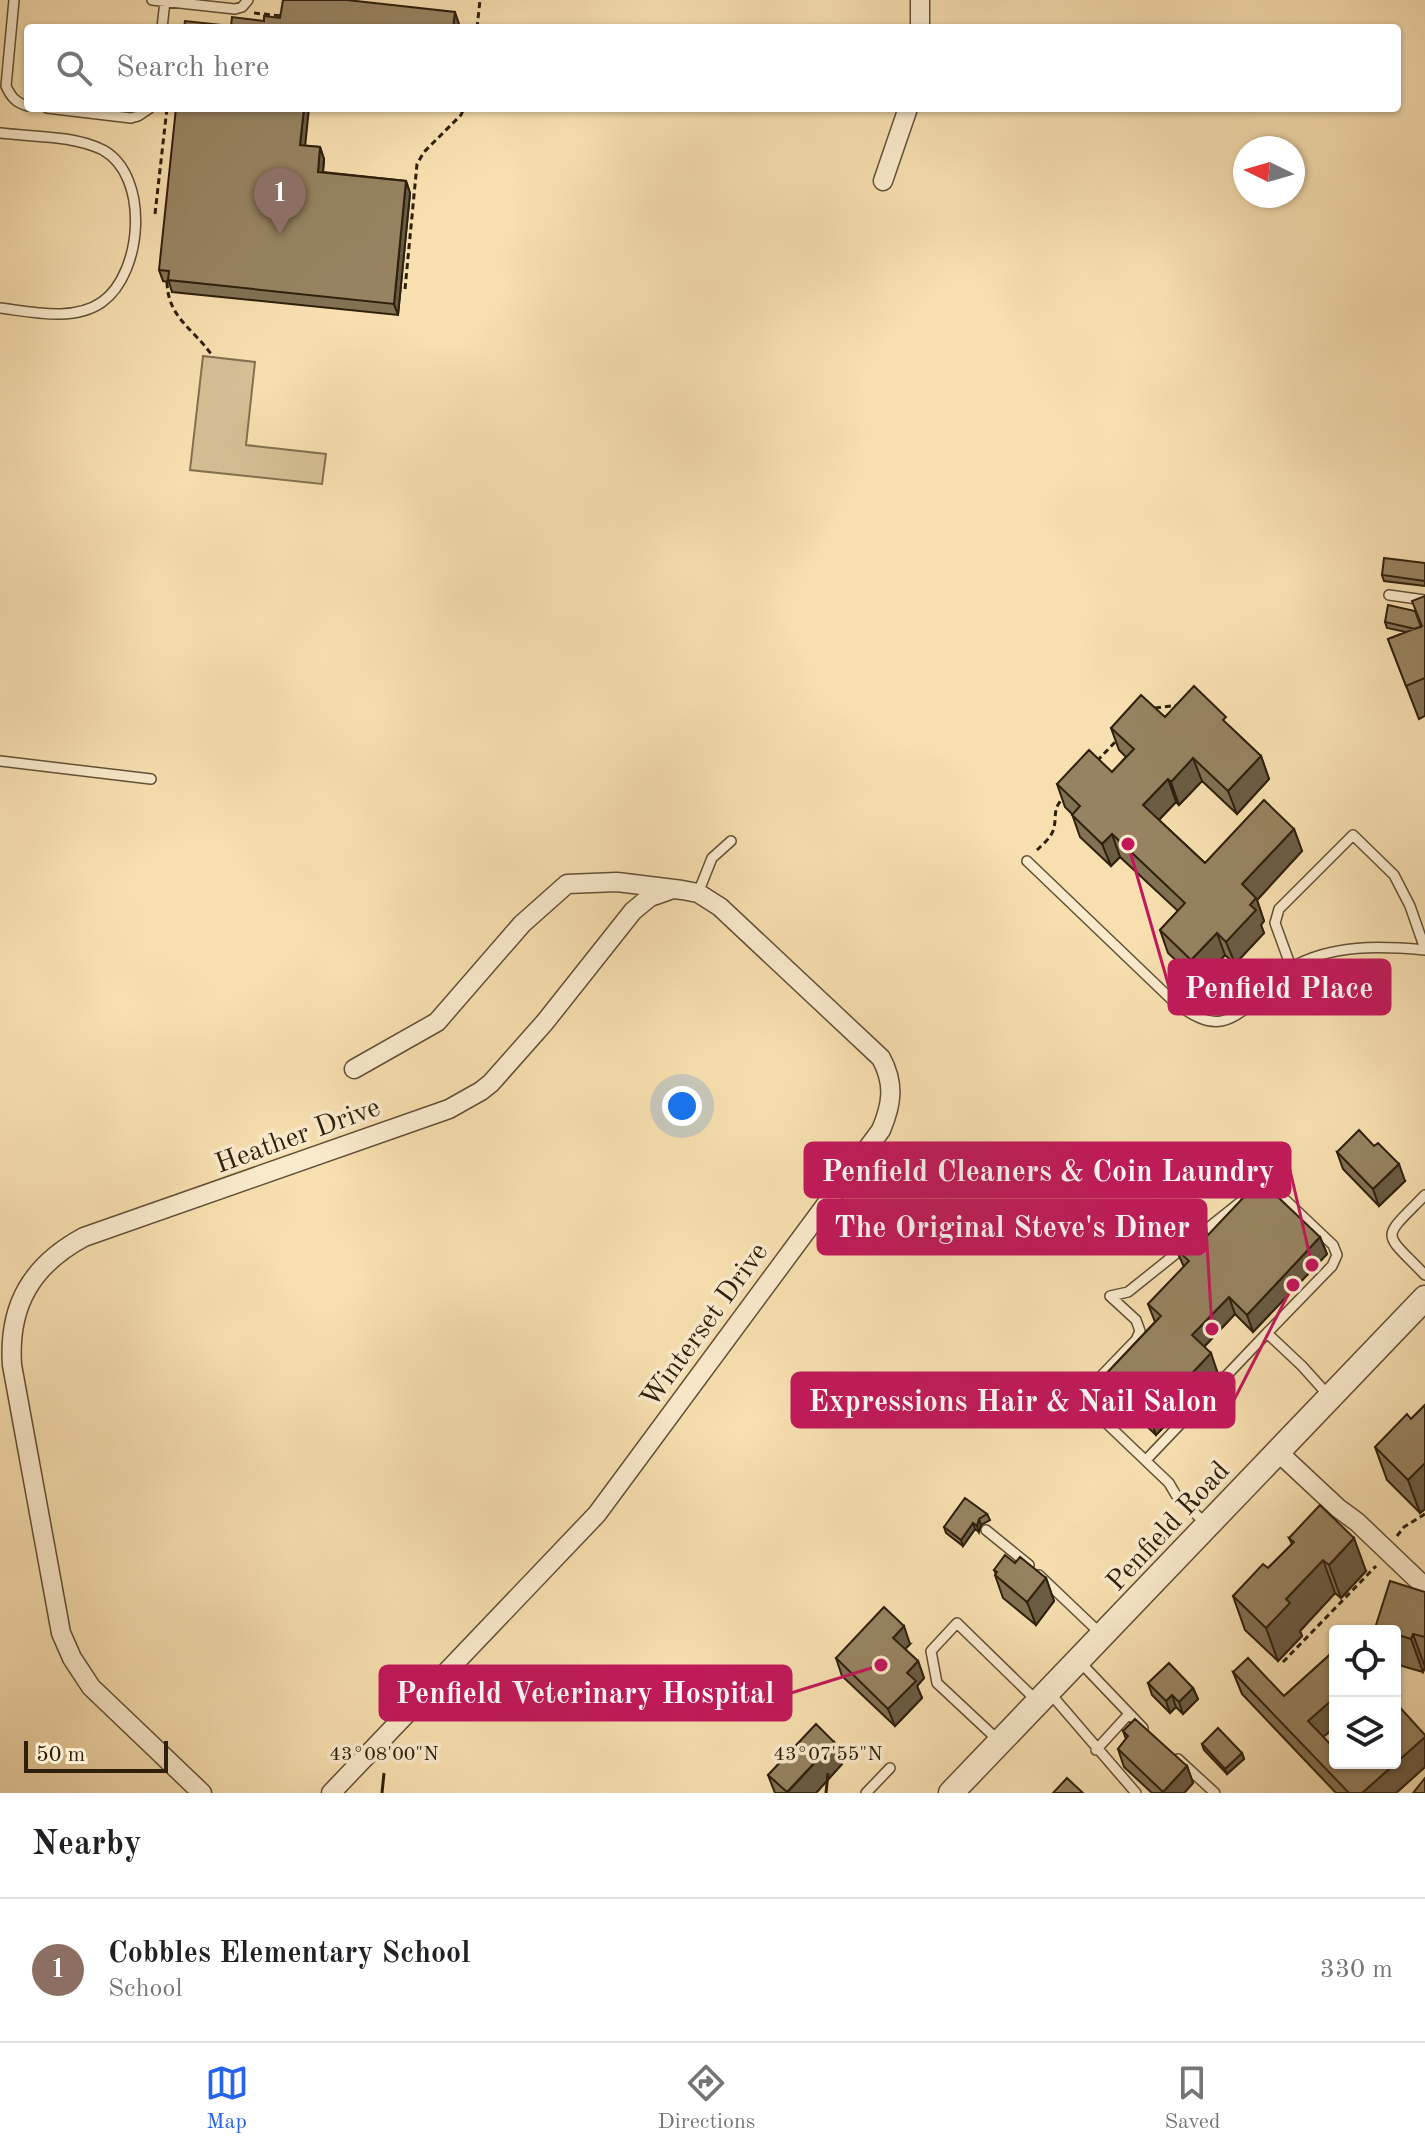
<!DOCTYPE html>
<html lang="en">
<head>
<meta charset="utf-8">
<style>
	:root { --surface:#fff; --page:#f6f6f6; --text:#202124; --muted:#757577; --line:#e0e0e0; --accent:#2563eb }
	body { margin:0; font-family:"Old Standard TT",serif; background:var(--page); color:var(--text) }
	.controls { position:absolute; right:24px; bottom:24px; display:grid; overflow:hidden; border-radius:8px; box-shadow:0 2px 6px #0004 }
	.controls button { width:72px; height:72px; display:grid; place-items:center; padding:0; border:0; border-bottom:2px solid var(--line); background:var(--surface); color:var(--text); font:40px sans-serif }
	.compass { position:absolute; left:1233px; top:136px; width:72px; height:72px; border-radius:50%; background:var(--surface); box-shadow:0 2px 6px #0004; rotate:275deg }
	.scale { position:absolute; left:24px; bottom:20px; width:144px; box-sizing:border-box; padding-left:8px; border:4px solid #2f200c; border-top:0; font-size:22px; line-height:28px; white-space:nowrap; color:#2f200c; -webkit-text-stroke:6px #faeacc; paint-order:stroke }
	.you { position:absolute; left:682px; top:1106px; width:28px; height:28px; margin:-20px; border:6px solid #fff; border-radius:50%; background:#1a73e8; box-shadow:0 0 0 12px #1a73e833 }
	.badge { display:grid; place-items:center; width:52px; height:52px; border-radius:50%; background:var(--accent); color:#fff; font-size:26px; font-weight:700 }
	.pin { position:absolute; translate:-50% -66px; filter:drop-shadow(0 2px 4px #0008) }
	.pin::after { content:''; position:absolute; top:42px; width:28px; height:24px; background:inherit; clip-path:polygon(0 0,100% 0,50% 100%) }
	.list { margin:0; padding:0; list-style:none }
	h2 { display:flex; justify-content:space-between; align-items:center; height:104px; margin:0; padding:0 32px; font-size:34px }
	h2 small { font-size:26px; font-weight:400; color:var(--muted) }
	.list li { display:grid; grid-template-columns:52px 1fr auto; gap:24px; align-items:center; box-sizing:border-box; height:144px; padding:0 32px; border-top:2px solid var(--line) }
	.list b { display:block; font-size:30px; white-space:nowrap }
	.list p { margin:0; font-size:26px; white-space:nowrap; color:var(--muted) }
	.list em { font-size:26px; font-style:normal; color:var(--muted) }
	.icon { flex:none; width:44px; height:44px; fill:none; stroke:currentColor; stroke-width:2; stroke-linecap:round; stroke-linejoin:round }
	.map { position:relative; flex:none; width:1425px; height:1793px; overflow:hidden }
	.search { position:absolute; background:var(--surface); box-shadow:0 2px 6px #0004; left:24px; right:24px; top:24px; height:88px; display:flex; align-items:center; gap:20px; box-sizing:border-box; padding:0 28px; border-radius:8px; color:var(--muted); font-size:30px }
	.sheet { height:248px; background:var(--surface) }
	nav { display:flex; justify-content:space-around; align-items:center; box-sizing:border-box; height:112px; border-top:2px solid var(--line); background:var(--surface); font-size:22px; color:var(--muted) }
	nav a { display:grid; justify-items:center; gap:4px }
	nav .on { color:var(--accent) }
	.map>svg:first-child { display:block }
</style>
</head>
<body>
<div class="map">
<svg width="1425" height="1793" viewBox="0 0 1425 1793">
	<rect width="100%" height="100%" fill="#f7dfb0"/>
	<filter id="stains"><feTurbulence type="fractalNoise" baseFrequency=".0025" numOctaves="4"/><feColorMatrix values="0 0 0 0 .2 0 0 0 0 .09 0 0 0 0 .02 0 0 0 .5 -.17"/></filter>
	<radialGradient id="worn" r=".72"><stop offset=".6" stop-color="#630" stop-opacity="0"/><stop offset="1" stop-color="#630" stop-opacity=".3"/></radialGradient>
	<path fill="#d5bf94" stroke="#827050" stroke-width="2" d="M203,356l52,6 -9,83 80,9 -4,30 -132,-14z"/>
	<g fill="none" stroke-linecap="round" stroke-linejoin="round">
		<defs>
			<path id="service" d="M14,0l-8,86c5,11 10,17 22,20
				M152,0l83,9 7,-2 6,-7
				M162,28l3,-27
				M47,108l84,10 7,-2 12,-8
				M0,133c32,4 73,2 103,17 47,26 40,123 -1,152 -28,20 -70,10 -102,6
				M1389,595l36,5
				M0,761l151,18
				M1027,861l144,138c49,41 63,20 103,-16 6,-5 12,-13 18,-16 41,-23 88,-21 133,-17
				M698,893l14,-35 19,-17
				M1291,967l-16,-44 4,-14 74,-74 41,40 16,31 15,43
				M1259,1190l6,-3 11,4 57,54 4,10 -5,11 -65,67 35,33 27,30
				M1425,1195c-45,46 -43,35 0,80
				M1146,1460l121,-127
				M1205,1523l-29,-28 -7,-12 -89,-85 56,-58 4,-9 -4,-11 -26,-24 18,-4 115,-92
				M986,1530l43,35
				M1039,1575l62,59
				M1079,1661l64,67
				M1049,1692l87,101
				M998,1740l-61,-57 -6,-32 26,-28 79,77
				M1096,1750l32,-35
				M1178,1759l37,34
				M866,1793l24,-25"/>
			<path id="minor" d="M920,28v-28
				M883,181l25,-73
				M1278,1452l60,56 19,14 68,65
				M202,1793l-111,-106 -19,-29 -11,-25 -49,-268c-4,-60 20,-100 72,-128l365,-128 32,-18 10,-8 54,-61 88,-111 17,-14 20,-7
				M331,1793l266,-279 284,-384c11,-26 14,-46 0,-72l-161,-151 -22,-14 -16,-3 -65,-8 -50,2 -45,40 -85,98 -83,47"/>
			<path id="tertiary" d="M951,1793l474,-495"/>
		</defs>
		<use href="#service" stroke="#615035" stroke-width="12"/>
		<use href="#minor" stroke="#615035" stroke-width="21"/>
		<use href="#tertiary" stroke="#615035" stroke-width="27"/>
		<path stroke="#2f200c" stroke-width="3" stroke-dasharray="6 4" stroke-linecap="butt" d="M254,13l28,3
			M477,28l3,-28
			M155,214l12,-106
			M167,282c1,37 27,46 46,75
			M405,289l12,-125 7,-12 37,-37 3,-7
			M1155,708l24,-3
			M1097,761l20,-21
			M1037,850c6,-6 15,-13 17,-22 3,-15 -2,-19 11,-32
			M1397,1536l7,-9 21,-13
			M1283,1662l93,-96"/>
		<use href="#service" stroke="#faeacc" stroke-width="9"/>
		<use href="#minor" stroke="#faeacc" stroke-width="18"/>
		<use href="#tertiary" stroke="#faeacc" stroke-width="24"/>
	</g>
	<path fill="#827153" stroke="#2f200c" stroke-width="2" d="M305,146l15,1 4,12 -1,13 83,9 4,12 -12,122 -226,-23 -3,-10 -6,-1 -4,-11z
		M1425,563v23l-41,-5 -2,-6z
		M1425,596v120l-6,3 -31,-80 18,-7 -19,-4 -2,-6 30,-11z
		M1165,717l65,10 31,29 8,23 -32,35 -35,-33 -23,24 -3,-3 -17,18 46,43 89,-34 8,22 -45,49 7,21 -3,4 3,8 -29,31 -10,-9 -25,28 -32,-30 -8,-23 18,-19 -58,-54 -9,9 -31,-29 -8,-23 -7,-7 -8,-23 55,-12 14,-15 -7,-7 -8,-22z
		M1337,1152l68,29 -26,25 -36,-37z
		M1208,1235l112,2 7,17 -74,78 -18,-18 -31,33 13,24 -61,64 -45,-43 -6,-17 50,-53 -7,-18 36,-37 -8,-18z
		M1425,1405v104l-5,4 -33,-33 -12,-33 36,-28z
		M987,1514l3,6 -9,5 -2,7 -4,-3 -12,17 -17,-13 -2,-6z
		M1289,1538l77,33 -25,27 -6,-5 -35,38 2,5 -24,25 -33,-31 -12,-34 35,-28 24,-24z
		M1015,1563l31,15 8,23 -18,24 -33,-27 -8,-23 1,-1 -2,-4z
		M1425,1592v75l-2,5 -28,-8v-33h-19l-1,-3z
		M910,1644l-5,5 13,12 6,17 -7,8 5,12 -27,28 -53,-50 -6,-18z
		M1335,1650v77l-12,10 12,26 90,4 -29,26h-60l-94,-99 -9,-22 51,24z
		M1148,1683l45,5 5,11 -15,15 -7,-7 -6,6 -18,-18z
		M1123,1731l64,35 6,17 -9,10h-32l-28,-26 -6,-18 8,-10z
		M834,1742l8,22 -26,29h-41l-7,-18z
		M1202,1744l40,9 2,6 -17,15 -23,-24z"/>
	<path fill="#6a5c44" stroke="#2f200c" stroke-width="2" d="M455,12l4,12v4h-6z
		M304,108h5l-5,49 -4,-12z
		M320,147l4,12 -2,24 -4,-11z
		M406,181l4,12 -12,122 -4,-11z
		M1261,756l8,23 -32,35 -9,-23z
		M1193,758l9,23 -23,24 -8,-23z
		M1168,779l8,23 -25,26 -8,-23z
		M1294,829l8,22 -45,49 7,21 -3,4 3,8 -29,31 -9,-22 16,-58z
		M1112,834l8,23 -9,9 -9,-22z
		M1217,933l8,22 -25,28 -9,-23z
		M1399,1164l6,17 -26,25 -6,-17z
		M1320,1237l7,17 -74,78 -6,-17z
		M1229,1297l6,17 -37,39 -6,-18z
		M1211,1353l6,18 -61,64 -6,-17z
		M1425,1463v46l-5,4 -12,-33z
		M979,1519l2,6 -2,7 -2,-6z
		M973,1523l2,6 -12,17 -2,-6z
		M1354,1538l12,33 -25,27 -12,-33z
		M1323,1560l12,33 -35,38 2,5 -24,25 -12,-33 20,-29z
		M1046,1578l8,23 -18,24 -9,-23z
		M904,1626l6,18 -10,11 -7,-17z
		M1413,1634l12,33 -2,5 -12,-33z
		M918,1661l6,17 -7,8 5,12 -27,28 -7,-17 19,-36z
		M1193,1688l5,11 -15,15 -4,-12z
		M1172,1695l4,12 -6,6 -4,-12z
		M1333,1699l2,7v21l-19,16 -8,-22z
		M1425,1737v30l-29,26h-34z
		M834,1742l8,22 -26,29h-29z
		M1242,1753l2,6 -17,15 -2,-5z
		M1187,1766l6,17 -9,10h-21v-1z"/>
	<path fill="#978361" stroke="#2f200c" stroke-width="2" d="M283,0h64l108,12 -2,16h-269l1,-7 46,5 1,-9 32,4v-5l16,2z
		M176,108h128l-4,37 20,2 -2,25 88,9 -12,123 -226,-24 1,-9 -10,-1z
		M1384,558l41,5v18l-43,-6z
		M1425,596v82l-19,8 -18,-47 34,-13 -10,-25z
		M1388,605l27,6 6,16 -6,2 -30,-7z
		M1194,686l32,31 -3,3 38,36 -33,35 -35,-33 -22,24 -3,-3 -25,26 62,58 59,-63 30,29 -52,55 14,14 -6,7 6,5 -30,32 -9,-9 -26,27 -31,-30 25,-27 -73,-69 -10,10 -30,-29 8,-9 -23,-22 32,-34 23,22 22,-23 -23,-21 30,-33 24,22z
		M1359,1130l15,16 4,-3 21,21 -26,25 -36,-37z
		M1260,1180l60,57 -73,78 -18,-18 -37,38 19,18 -61,65 -45,-43 56,-59 -13,-12 41,-43 -13,-12 22,-24 10,10z
		M1425,1405v58l-17,17 -33,-33 32,-33 4,5z
		M965,1498l22,16 -8,5 -2,7 -4,-3 -12,17 -17,-13z
		M1320,1505l34,33 -25,27 -6,-5 -37,39 4,4 -24,25 -33,-32 30,-32 5,4 26,-26 -5,-4z
		M1005,1555l10,8 5,-6 26,21 -19,24 -32,-27 2,-3 -3,-2z
		M1390,1581l35,11v45l-12,-3 -2,5 -16,-5v-3h-11l-9,-3z
		M884,1607l20,19 -11,12 25,23 -11,12 9,8 -28,28 -52,-51z
		M1335,1650v52l-2,-3 -25,22 27,28v14h60l1,-60 29,32v2l-63,56h-13l-116,-121 15,-14 36,38z
		M1169,1663l24,25 -14,14 -7,-7 -6,6 -18,-18z
		M1135,1719l52,47 -24,26 -45,-43 10,-13 -5,-5z
		M816,1724l18,18 -47,50 -19,-17z
		M1218,1728l24,25 -17,16 -23,-25z
		M1067,1778l16,15h-30z
		M1425,1778v15h-12z"/>
	<path fill="none" stroke="#2f200c" stroke-width="3" d="M382,1793l2,-20M826,1793l2,-20"/>
	<g text-anchor="middle" stroke-width="7" stroke-linejoin="round" paint-order="stroke">
		<g font-size="28" fill="#2f200c" stroke="#faeacc">
			<text transform="translate(297 1134) rotate(-20)" y="10">Heather Drive</text>
			<text transform="translate(703 1324) rotate(-54)" y="10">Winterset Drive</text>
			<text transform="translate(1167 1525) rotate(-47)" y="10">Penfield Road</text>
		</g>
	</g>
	<g font-size="20" text-anchor="middle" fill="#2f200c" stroke="#faeacc" stroke-width="7" stroke-linejoin="round" paint-order="stroke">
		<text x="384" y="1760">43°08'00"N</text>
		<text x="828" y="1760">43°07'55"N</text>
	</g>
	<path fill="none" stroke="#c2185b" stroke-width="3" d="M1128 844L1169 987M1312 1265L1290 1170M1212 1329L1206 1227M1293 1285L1234 1400M881 1665L791 1693"/>
	<g fill="#c2185b" stroke="#faeacc" stroke-width="3">
		<circle cx="1128" cy="844" r="8"/>
		<circle cx="1312" cy="1265" r="8"/>
		<circle cx="1212" cy="1329" r="8"/>
		<circle cx="1293" cy="1285" r="8"/>
		<circle cx="881" cy="1665" r="8"/>
	</g>
	<g fill="#c2185b" stroke="#c2185b" stroke-width="3">
		<rect x="1169" y="960" width="221" height="54" rx="8"/>
		<rect x="805" y="1143" width="485" height="54" rx="8"/>
		<rect x="818" y="1200" width="388" height="54" rx="8"/>
		<rect x="792" y="1373" width="442" height="54" rx="8"/>
		<rect x="380" y="1666" width="411" height="54" rx="8"/>
	</g>
	<g font-size="30" text-anchor="middle" font-weight="bold" fill="#fff">
		<text x="1279" y="998">Penfield Place</text>
		<text x="1048" y="1181">Penfield Cleaners &amp; Coin Laundry</text>
		<text x="1012" y="1237">The Original Steve's Diner</text>
		<text x="1013" y="1411">Expressions Hair &amp; Nail Salon</text>
		<text x="585" y="1703">Penfield Veterinary Hospital</text>
	</g>
	<rect width="100%" height="100%" filter="url(#stains)"/>
	<rect width="100%" height="100%" fill="url(#worn)"/>
</svg>
<div class="controls">
<button><svg class="icon" aria-label="locate" viewBox="0 0 24 24"><circle cx="12" cy="12" r="6"/><path d="M12 2v4M12 18v4M2 12h4M18 12h4"/></svg></button>
<button><svg class="icon" aria-label="layers" viewBox="0 0 24 24"><path d="M12 4l9 5-9 5-9-5zM3 14l9 5 9-5"/></svg></button>
</div>
<svg class="compass" viewBox="-18 -18 36 36"><path d="M0-13l5 13h-10z" fill="#e53935"/><path d="M0 13l5-13h-10z" fill="#757577"/></svg>
<div class="scale">50 m</div>
<div class="you"></div>
<div class="pin badge" style="left:280px;top:234px;background:#8d6e63">1</div>
<div class="search"><svg class="icon" aria-label="search" viewBox="0 0 24 24"><circle cx="10" cy="10" r="6"/><path d="M15 15l6 6"/></svg>Search here</div>
</div>
<section class="sheet">
<h2>Nearby<small></small></h2>
<ul class="list">
<li><span class="badge" style="background:#8d6e63">1</span><div><b>Cobbles Elementary School</b><p>School</p></div><em>330 m</em></li>
</ul>
</section>
<nav>
<a class="on"><svg class="icon" aria-label="map" viewBox="0 0 24 24"><path d="M3 6l6-2 6 2 6-2v14l-6 2-6-2-6 2zM9 4v14M15 6v14"/></svg>Map</a>
<a><svg class="icon" aria-label="directions" viewBox="0 0 24 24"><path d="M12 3l9 9-9 9-9-9zM9 14v-3h6M13 9l2 2-2 2"/></svg>Directions</a>
<a><svg class="icon" aria-label="saved" viewBox="0 0 24 24"><path d="M7 4h10v16l-5-4-5 4z"/></svg>Saved</a>
</nav>
</body>
</html>
